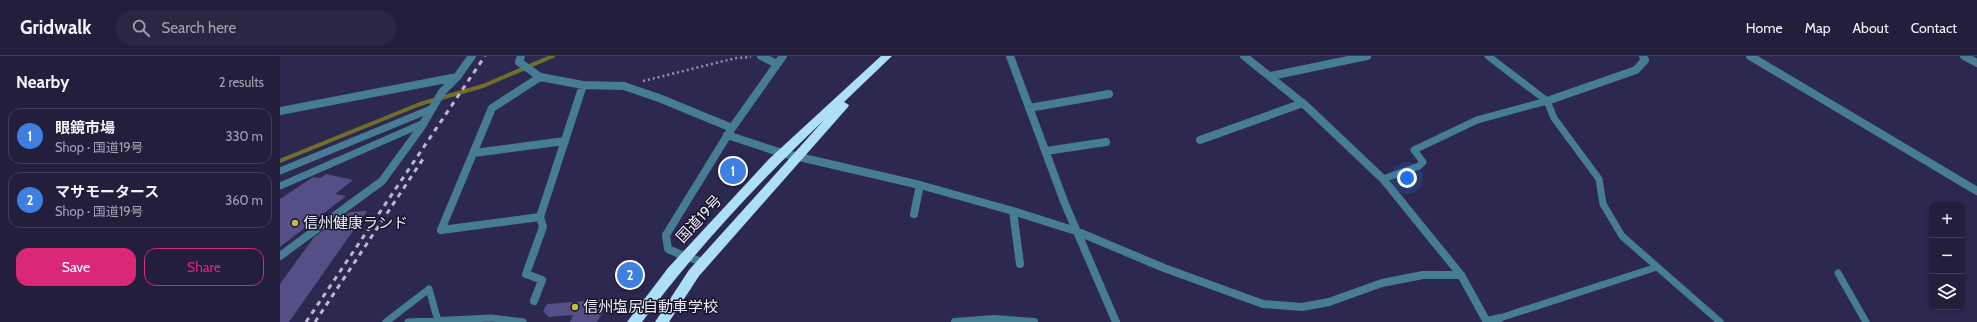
<!DOCTYPE html>
<html lang="en">
<head>
<meta charset="utf-8">
<style>
	:root { --surface:#221e3c; --page:#2a2743; --text:#f1f3f6; --muted:#a2a2af; --line:#3f3c56; --accent:#db2777 }
	body { margin:0; font-family:Cabin,"Noto Sans JP",sans-serif; background:var(--page); color:var(--text) }
	.controls { position:absolute; right:12px; bottom:12px; display:grid; overflow:hidden; border-radius:8px; box-shadow:0 2px 6px #0003 }
	.controls button { width:36px; height:36px; display:grid; place-items:center; padding:0; border:0; border-bottom:1px solid var(--line); background:var(--surface); color:var(--text); font:20px sans-serif }
	.you { position:absolute; left:1127px; top:122px; width:14px; height:14px; margin:-10px; border:3px solid #fff; border-radius:50%; background:#1a73e8; box-shadow:0 0 0 6px #1a73e833 }
	.badge { display:grid; place-items:center; width:26px; height:26px; border-radius:50%; background:var(--accent); color:#fff; font-size:13px; font-weight:700 }
	.pin { position:absolute; translate:-50% -50%; border:2px solid #fff; box-shadow:0 1px 4px #0006 }
	.list { margin:0; padding:0; list-style:none }
	h2 { display:flex; justify-content:space-between; align-items:center; height:52px; margin:0; padding:0 16px; font-size:17px }
	h2 small { font-size:13px; font-weight:400; color:var(--muted) }
	.list li { display:grid; grid-template-columns:26px 1fr auto; gap:12px; align-items:center; box-sizing:border-box; height:56px; margin:0 8px 8px; padding:0 8px; border:1px solid var(--line); border-radius:12px }
	.list b { display:block; font-size:15px; white-space:nowrap }
	.list p { margin:0; font-size:13px; white-space:nowrap; color:var(--muted) }
	.list em { font-size:13px; font-style:normal; color:var(--muted) }
	.actions { display:flex; gap:8px; padding:12px 16px }
	.actions a { flex:1; padding:9px 0; border:1px solid var(--accent); border-radius:12px; text-align:center; font-size:14px; color:var(--accent) }
	.actions .main { background:var(--accent); color:#fff }
	.icon { flex:none; width:22px; height:22px; fill:none; stroke:currentColor; stroke-width:2; stroke-linecap:round; stroke-linejoin:round }
	.map { position:relative; flex:none; width:1697px; height:266px; overflow:hidden }
	header { display:flex; align-items:center; gap:24px; box-sizing:border-box; height:56px; padding:0 20px; background:var(--surface); border-bottom:1px solid var(--line) }
	header strong { font-size:19px }
	nav { display:flex; gap:22px; margin-inline-start:auto; font-size:14px }
	.search { width:280px; height:36px; background:var(--page); display:flex; align-items:center; gap:10px; box-sizing:border-box; padding:0 14px; border-radius:22px; color:var(--muted); font-size:15px }
	main { display:flex }
	aside { flex:1; background:var(--surface) }
	.map>svg:first-child { display:block }
</style>
</head>
<body>
<header>
<strong>Gridwalk</strong>
<div class="search"><svg class="icon" aria-label="search" viewBox="0 0 24 24"><circle cx="10" cy="10" r="6"/><path d="M15 15l6 6"/></svg>Search here</div>
<nav><a>Home</a><a>Map</a><a>About</a><a>Contact</a></nav>
</header>
<main>
<aside>
<h2>Nearby<small>2 results</small></h2>
<ul class="list">
<li><span class="badge" style="background:#3f7fe0">1</span><div><b>眼鏡市場</b><p>Shop · 国道19号</p></div><em>330 m</em></li>
<li><span class="badge" style="background:#3f7fe0">2</span><div><b>マサモータース</b><p>Shop · 国道19号</p></div><em>360 m</em></li>
</ul>
<div class="actions"><a class="main">Save</a><a>Share</a></div>
</aside>
<div class="map">
<svg width="1697" height="266" viewBox="0 0 1697 266">
	<rect width="100%" height="100%" fill="#2d2850"/>
	<g fill="none" stroke-linecap="round" stroke-linejoin="round">
		<path stroke="#716e2a" stroke-width="4" d="M0,105l140,-57 63,-18 70,-30"/>
	</g>
	<path fill="#554f87" d="M46,118l27,6 -18,14 11,2 -66,51v-48l33,-22 7,1z
		M87,155l-78,111h-9v-38l34,-47 36,-25z
		M331,243l-14,23h-27l3,-7 -24,2 -6,-6 4,-7z"/>
	<g fill="none" stroke-linecap="round" stroke-linejoin="round">
		<path stroke="#9492ad" stroke-width="2.5" stroke-dasharray="2 3" stroke-linecap="butt" d="M363,25l93,-23 15,-1"/>
		<path stroke="#477d94" stroke-width="7" d="M1208,0l59,45 7,17 45,61 4,25 19,32 98,86
			M0,115l151,-62
			M1103,123l36,-13 4,-4 -9,-12 63,-30 70,-19
			M0,130l144,-63
			M1558,217l28,49
			M1220,262l157,-51
			M106,266l43,-33 9,32
			M128,266l83,-4 32,4"/>
		<path stroke="#477d94" stroke-width="8" d="M241,0l-2,6 21,15 43,8 41,1 35,12 73,30
			M481,0l16,8
			M730,0l55,148 51,118
			M964,0l61,49 78,74 78,96 26,47
			M1470,0l227,135
			M1684,0l13,7
			M991,20l96,-20
			M1267,45l89,-31 9,-10 -2,-4
			M749,52l80,-14
			M0,55l177,-34
			M447,79l55,18 138,32 93,26 63,20 88,37 99,36 39,3 27,-5 53,-19 41,-8h38
			M920,84l103,-37
			M766,95l60,-9
			M194,97l91,-12
			M733,155l7,53
			M634,158l6,-29
			M161,174l51,-122 48,-31
			M161,174l99,-13
			M0,200l102,-75 38,-52 22,-37 15,-15 15,-21
			M424,206l-18,-5 -18,-8 -2,-14 66,-107 51,-72
			M254,245l8,-21 -16,-6 17,-47 -3,-10 43,-132
			M1207,265l13,-3
			M675,266l39,-3 40,3"/>
		<path fill="#addff6" fill-rule="evenodd" d="M601,0h11l-48,46 5,3 -1,2 -149,169 -30,46h-14l34,-52 135,-150c-66,63 -128,129 -182,202h-15l41,-54 101,-109z"/>
		<path stroke="#bab8cf" stroke-width="3" stroke-dasharray="5 5" stroke-linecap="butt" d="M26,266l179,-266
			M35,266l110,-166"/>
	</g>
	<g fill="#c2bd3f" stroke="#161426" stroke-width="1.5">
		<circle cx="15" cy="167" r="4"/>
		<circle cx="295" cy="251" r="4"/>
	</g>
	<g text-anchor="middle" stroke-width="3" stroke-linejoin="round" paint-order="stroke">
		<g font-size="15" fill="#ececfc" stroke="#161426">
			<text transform="translate(419 163) rotate(-47)" y="5">国道19号</text>
		</g>
		<g font-size="15" fill="#ececfc" stroke="#161426" text-anchor="start">
			<text x="23" y="172">信州健康ランド</text>
			<text x="303" y="256">信州塩尻自動車学校</text>
		</g>
	</g>
</svg>
<div class="controls">
<button>+</button>
<button>−</button>
<button><svg class="icon" aria-label="layers" viewBox="0 0 24 24"><path d="M12 4l9 5-9 5-9-5zM3 14l9 5 9-5"/></svg></button>
</div>
<div class="you"></div>
<div class="pin badge" style="left:453px;top:115px;background:#3f7fe0">1</div>
<div class="pin badge" style="left:350px;top:219px;background:#3f7fe0">2</div>
</div>
</main>
</body>
</html>
